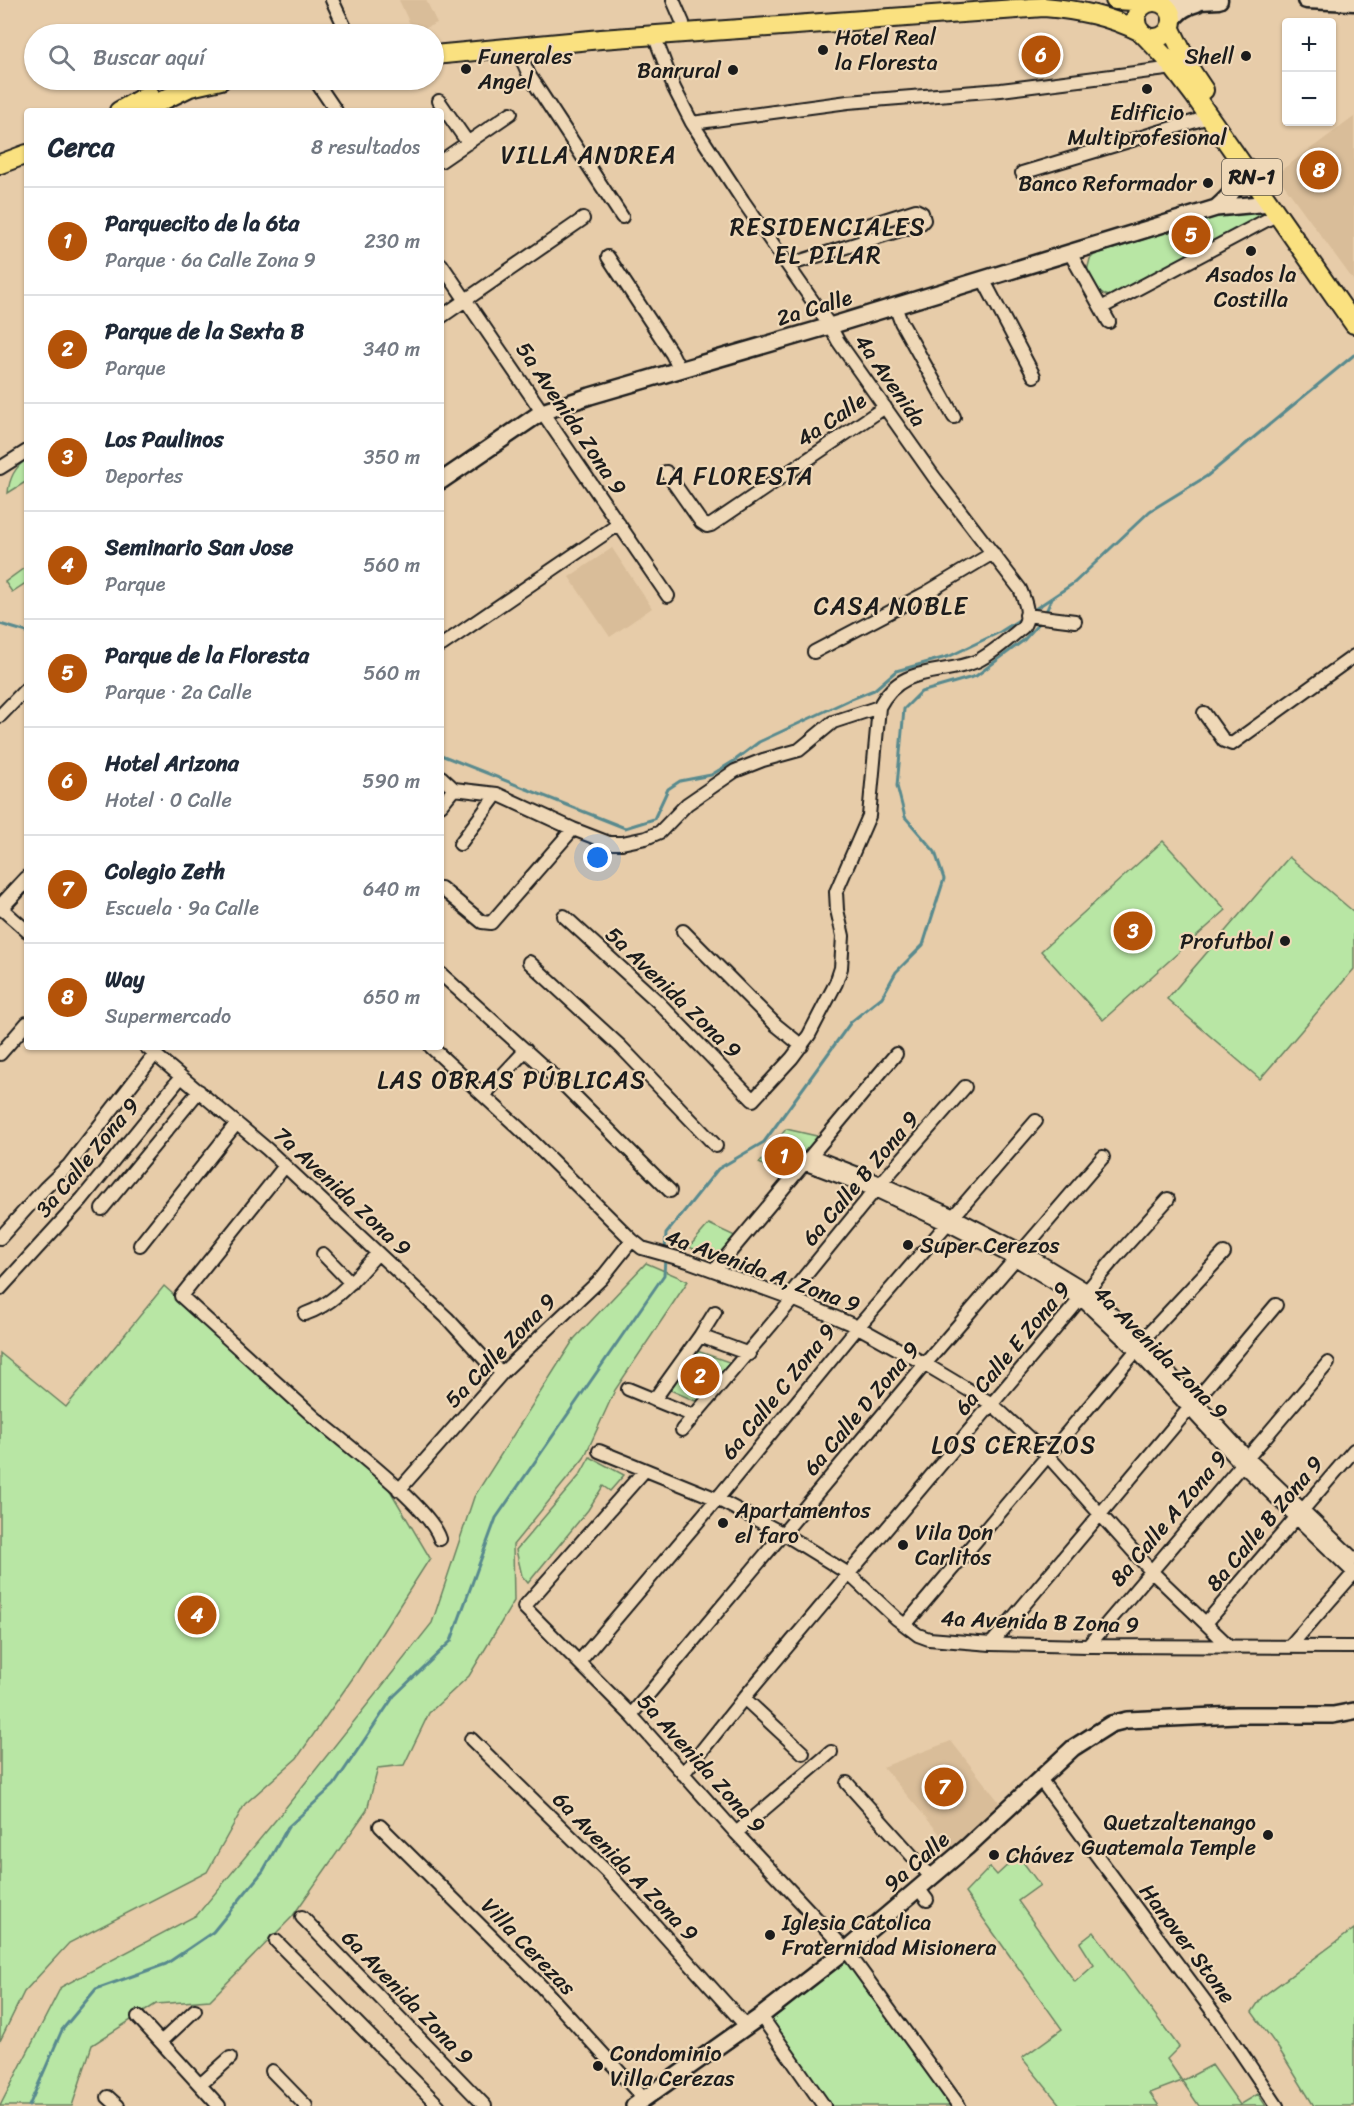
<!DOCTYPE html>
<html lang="es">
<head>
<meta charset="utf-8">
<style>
	:root { --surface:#fff; --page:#f2f2f3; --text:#1f2937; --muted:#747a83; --line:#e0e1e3; --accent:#b45309 }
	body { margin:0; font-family:Sriracha,sans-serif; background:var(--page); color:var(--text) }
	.controls { position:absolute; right:18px; top:18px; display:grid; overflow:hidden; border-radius:6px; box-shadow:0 2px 4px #0004 }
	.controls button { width:54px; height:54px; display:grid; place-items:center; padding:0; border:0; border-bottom:2px solid var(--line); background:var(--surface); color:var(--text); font:30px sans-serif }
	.you { position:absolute; left:598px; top:858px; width:21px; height:21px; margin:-15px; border:4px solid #fff; border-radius:50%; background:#1a73e8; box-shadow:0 0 0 9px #1a73e833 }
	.badge { display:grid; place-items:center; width:39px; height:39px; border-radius:50%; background:var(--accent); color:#fff; font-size:20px; font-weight:700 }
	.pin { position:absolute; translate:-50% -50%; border:3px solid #fff; box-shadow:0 2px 6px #0006 }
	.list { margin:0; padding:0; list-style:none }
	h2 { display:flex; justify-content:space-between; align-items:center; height:78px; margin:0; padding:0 24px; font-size:26px }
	h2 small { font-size:20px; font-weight:400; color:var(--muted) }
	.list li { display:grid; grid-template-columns:39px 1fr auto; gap:18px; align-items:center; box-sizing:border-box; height:108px; padding:0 24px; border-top:2px solid var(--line) }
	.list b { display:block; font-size:22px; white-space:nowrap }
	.list p { margin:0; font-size:20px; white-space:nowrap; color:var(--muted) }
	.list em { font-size:20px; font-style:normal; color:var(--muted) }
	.icon { flex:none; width:33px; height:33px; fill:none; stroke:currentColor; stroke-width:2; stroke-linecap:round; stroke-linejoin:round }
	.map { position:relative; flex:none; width:1354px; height:2106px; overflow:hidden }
	.search { position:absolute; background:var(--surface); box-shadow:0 2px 4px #0004; left:24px; top:24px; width:420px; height:66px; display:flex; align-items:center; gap:15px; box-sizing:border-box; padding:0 21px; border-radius:33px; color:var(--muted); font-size:22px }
	.panel { position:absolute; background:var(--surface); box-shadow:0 2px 4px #0004; left:24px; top:108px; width:420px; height:942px; border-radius:6px }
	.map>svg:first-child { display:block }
</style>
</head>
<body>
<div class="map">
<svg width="1354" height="2106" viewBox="0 0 1354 2106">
	<rect width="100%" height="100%" fill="#e7cca9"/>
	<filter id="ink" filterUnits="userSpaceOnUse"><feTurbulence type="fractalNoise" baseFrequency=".0167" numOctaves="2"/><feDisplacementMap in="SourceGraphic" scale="12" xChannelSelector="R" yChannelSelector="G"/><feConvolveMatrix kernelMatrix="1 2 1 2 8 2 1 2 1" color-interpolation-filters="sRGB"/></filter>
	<g filter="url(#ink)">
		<path fill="#d9bd99" d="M399,0h27l11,23 -23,10z
			M1354,117v164l-78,-107z
			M612,548l40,60 -42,29 -41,-60z
			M951,1741l53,67 -49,44 -72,-85z"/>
		<path fill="#b8e6a4" stroke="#6a8160" stroke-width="1.5" d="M1246,207l18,2 -2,6 -147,81c-16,2 -21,-13 -28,-25l3,-12 4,-4z
			M27,459v22l-19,12c1,-13 7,-26 19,-34z
			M27,566v16l-15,10 -7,-10z
			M1163,841l63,69 -123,110 -62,-69z
			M1289,857l65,55v57l-94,110 -93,-80z
			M786,1129l35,8 -37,39 -25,-13z
			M709,1224l28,13 -18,22 -30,-12z
			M646,1263l42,18 -73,109 -31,68 -71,87 1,56 -45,75 -40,37 -25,52 -26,3 -11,42 -75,107 -82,83 -54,4 -64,41 -20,61h-72l61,-119 136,-72 82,-99 153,-193 42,-126 100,-158z
			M164,1286l224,201 42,71 -73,114 -60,86 -52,46 -38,68 -138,71 -45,49 -24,49v-688l66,54z
			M697,1351l35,12 -32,40 -32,-14z
			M590,1457l34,18 -14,16 -7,-5 -15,24 -60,73 -6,-7 -6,-26 64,-75z
			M1017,1854l23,31 -22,16 57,81 19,-17 -14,-22 14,-11 85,115 -12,12 15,22 30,-16 28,40 18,-11 8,12h-67l-17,-25 -32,12 9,13h-98l-39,-48 40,-29 -97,-136 25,-26 7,8 15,-14z
			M1354,1929v177h-40l-35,-57 -27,-37 10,-15z
			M846,1955l109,151h-128l-60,-88z"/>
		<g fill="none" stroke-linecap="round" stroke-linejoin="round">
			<path stroke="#598a8e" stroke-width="3" d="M1032,611l42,-28 76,-72 57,-35 147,-121
				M1045,614l7,-16
				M0,624l27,8
				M441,755l184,73 29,-9 14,-30 12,-8 31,-6 23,-14 25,-19 90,-42 25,-10 22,-19 54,-15 50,-24 22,-14
				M665,1251l1,-17 52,-65 46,-27 87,-120 31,-25 14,-25 27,-27 21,-66 -9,-27 -30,-35 -8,-31 7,-77 17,-17 55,-16 48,-36 18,-20
				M29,2106l33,-76 34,-41 70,-25 47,-32 50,-61 25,-44 46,-42 60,-89 57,-55 45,-123 168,-243 1,-17"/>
			<defs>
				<path id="minor" d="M332,0l16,34
					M673,0l10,23
					M516,46l13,29 93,142
					M315,80l21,31
					M439,101l29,42
					M692,123l156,-21 153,-12 173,-22
					M441,161l70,-48
					M1022,173l187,-56
					M1070,253l39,69
					M608,257l64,97 8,16
					M441,264l227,332
					M788,265l132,-41 4,-4 -2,-7 -6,-3 -51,16 -2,4 3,10
					M983,279l51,97
					M895,306l6,16 53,95
					M1101,308l177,-94
					M441,317l142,-98
					M0,468l27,-17
					M666,472l35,50 6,4 4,-1 174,-118
					M1026,615l49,6
					M442,645l177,-121
					M814,652l112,-59 67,-40
					M1204,713l20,28 8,3 122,-88
					M0,716l27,-28
					M441,777l13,12 43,5 76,35 36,14h13l24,-5 14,-6 27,-28 48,-33 28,-11 36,-10 34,-28 46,-15
					M441,805l13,-16
					M460,844l37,-50
					M441,888l41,34 9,1 82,-94
					M1,908l26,23
					M564,916l93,85 96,99 39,-42 17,-23 27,-52 5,-15 2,-32 -6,-26 -1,-18 33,-76 10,-109c23,-44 61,-30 98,-46 17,-8 32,-23 46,-34 8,-12 2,-26 -3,-38l-86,-112 -96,-136 -8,-15 -87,-125 -51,-78 -18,-35 -20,-53
					M683,931l93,94 26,21
					M529,962l92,85 95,99
					M441,974l126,114 103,103
					M146,1047l121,102 180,169 42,46 14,8
					M431,1047l90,83 111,110 10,8 46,13 100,36 70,30 67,37 67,40 56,52 103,115 77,74
					M0,1054l27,-31
					M484,1095l42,-45
					M812,1156l59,23 83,37 68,35 66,40 53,51 106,115 107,102
					M806,1164l69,26 72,34 68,35 66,40 55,52 105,113 113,109
					M285,1166l-104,130c44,40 88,80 132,120 29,25 118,92 127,123
					M102,1209l97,-118
					M0,1238l45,-50 24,-23 86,-111
					M140,1245l96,-121
					M323,1254l28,29
					M715,1270l181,-216
					M0,1289l82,-90 99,-122
					M788,1297l87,-107 90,-103
					M305,1314c32,-11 50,-37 73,-61
					M700,1336l49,18
					M628,1389l66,27
					M654,1400l46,-64 15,-24
					M682,1430l111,-131
					M599,1451l118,48 67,35 65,40 48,45 21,16 11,4 62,5 97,2 266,1
					M645,1470l-121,137 107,108 105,118 110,117 113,156
					M399,1490l104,-118 98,-93 31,-39
					M1206,1623l148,-173
					M905,1625l231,-274 5,-9 83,-89
					M991,1644l285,-339
					M1088,1646l240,-283
					M1290,1646l64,-73
					M579,1662l138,-163 141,-172 178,-206
					M744,1698l59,55
					M631,1715l294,-351 178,-207
					M471,1739l138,135 137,152
					M683,1774l61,-76 369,-438 55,-61
					M1040,1779l179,241 58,86
					M847,1783l84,94
					M380,1826l160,159 104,114
					M736,1833l95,-81
					M918,1888l9,12
					M302,1917l183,189
					M276,1941l163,165
					M761,2016l63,90
					M138,2017l81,89
					M161,2042l34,-32
					M272,2071l34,35
					M200,2085l30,-27
					M108,2097l10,9"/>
				<path id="tertiary" d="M1216,208c15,-13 24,-23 28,-43
					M441,481l101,-69 48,-16 240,-70 386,-118 54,-5
					M0,908l27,-29
					M634,2106l127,-90 85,-66 121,-103 106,-99 38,-24 16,-4 110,-5h96l21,-4"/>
				<path id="secondary" d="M1306,0l48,2
					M1161,3l58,-3
					M1171,21c8,-10 14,-15 26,-18"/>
				<path id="primary" d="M1115,0l36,2
					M1136 20a18 18 0 1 1 36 0a18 18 0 1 1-36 0Z
					M1170,27l22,45 12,18
					M1144,35l21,22 29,38 160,229
					M434,55l167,-16 443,-32c35,3 65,9 97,25
					M119,111l30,-17
					M141,111l49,-24 31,-7
					M0,164l27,-10"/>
			</defs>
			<use href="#minor" stroke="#1c1c1c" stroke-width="16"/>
			<use href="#tertiary" stroke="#1c1c1c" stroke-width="20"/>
			<use href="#secondary" stroke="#1c1c1c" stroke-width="21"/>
			<use href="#primary" stroke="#1c1c1c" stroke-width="22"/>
			<use href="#minor" stroke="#efd8b7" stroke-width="12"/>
			<use href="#tertiary" stroke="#efd8b7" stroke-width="15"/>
			<use href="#secondary" stroke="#efd8b7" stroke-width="16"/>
			<use href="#primary" stroke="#fae180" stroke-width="18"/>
		</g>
	</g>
	<g fill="#1c1c1c" stroke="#efd8b7" stroke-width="2">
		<circle cx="823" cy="50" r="6"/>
		<circle cx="1246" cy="56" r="6"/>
		<circle cx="466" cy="69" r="6"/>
		<circle cx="733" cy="70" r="6"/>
		<circle cx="1147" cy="89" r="6"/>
		<circle cx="1208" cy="183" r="6"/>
		<circle cx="1251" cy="251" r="6"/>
		<circle cx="1285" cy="941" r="6"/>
		<circle cx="908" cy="1245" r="6"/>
		<circle cx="723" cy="1523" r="6"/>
		<circle cx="903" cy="1545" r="6"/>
		<circle cx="1268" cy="1835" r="6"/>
		<circle cx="994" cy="1855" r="6"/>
		<circle cx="770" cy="1935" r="6"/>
		<circle cx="598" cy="2066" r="6"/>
	</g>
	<g text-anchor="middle" stroke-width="4.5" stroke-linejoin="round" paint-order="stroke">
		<rect fill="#efd8b7" stroke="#5b544a" stroke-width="1.5" x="1222" y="159" width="60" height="36" rx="4.5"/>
		<g font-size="21" font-weight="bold" fill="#1c1c1c">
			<text x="1252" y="184">RN-1</text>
		</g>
		<g font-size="22" fill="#1c1c1c" stroke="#efd8b7" text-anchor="start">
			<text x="835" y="45">Hotel Real<tspan x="835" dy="25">la Floresta</tspan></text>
			<text x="478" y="64">Funerales<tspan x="478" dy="25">Angel</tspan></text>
			<text x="1234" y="64" text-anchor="end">Shell</text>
			<text x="721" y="78" text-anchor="end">Banrural</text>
			<text x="1147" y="120" text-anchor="middle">Edificio<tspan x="1147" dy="25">Multiprofesional</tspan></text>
			<text x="1196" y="191" text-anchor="end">Banco Reformador</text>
			<text x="1251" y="282" text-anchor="middle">Asados la<tspan x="1251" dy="25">Costilla</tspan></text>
			<text x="1273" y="949" text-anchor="end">Profutbol</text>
			<text x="920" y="1253">Super Cerezos</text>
			<text x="735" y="1518">Apartamentos<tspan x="735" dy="25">el faro</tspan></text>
			<text x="915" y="1540">Vila Don<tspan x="915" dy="25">Carlitos</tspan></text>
			<text x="1256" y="1830" text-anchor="end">Quetzaltenango<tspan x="1256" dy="25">Guatemala Temple</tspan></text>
			<text x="1006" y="1863">Chávez</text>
			<text x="782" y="1930">Iglesia Catolica<tspan x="782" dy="25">Fraternidad Misionera</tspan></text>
			<text x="610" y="2061">Condominio<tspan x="610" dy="25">Villa Cerezas</tspan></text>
		</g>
		<g font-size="22" fill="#1c1c1c" stroke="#efd8b7">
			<text transform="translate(814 307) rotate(-17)" y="8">2a Calle</text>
			<text transform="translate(891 380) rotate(55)" y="8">4a Avenida</text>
			<text transform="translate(572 418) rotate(56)" y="8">5a Avenida Zona 9</text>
			<text transform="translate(831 419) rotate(-34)" y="8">4a Calle</text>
			<text transform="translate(674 992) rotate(44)" y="8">5a Avenida Zona 9</text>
			<text transform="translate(87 1157) rotate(-50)" y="8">3a Calle Zona 9</text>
			<text transform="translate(860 1178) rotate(-50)" y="8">6a Calle B Zona 9</text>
			<text transform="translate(343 1191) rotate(43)" y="8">7a Avenida Zona 9</text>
			<text transform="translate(763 1270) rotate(20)" y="8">4a Avenida A, Zona 9</text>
			<text transform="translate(1012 1348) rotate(-50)" y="8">6a Calle E Zona 9</text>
			<text transform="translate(500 1350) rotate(-46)" y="8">5a Calle Zona 9</text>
			<text transform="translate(1161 1352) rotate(45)" y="8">4a Avenida Zona 9</text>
			<text transform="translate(778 1391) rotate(-51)" y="8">6a Calle C Zona 9</text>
			<text transform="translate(861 1408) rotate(-50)" y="8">6a Calle D Zona 9</text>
			<text transform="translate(1168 1518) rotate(-50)" y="8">8a Calle A Zona 9</text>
			<text transform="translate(1264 1523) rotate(-50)" y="8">8a Calle B Zona 9</text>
			<text transform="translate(1040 1621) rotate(2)" y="8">4a Avenida B Zona 9</text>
			<text transform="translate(702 1763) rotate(48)" y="8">5a Avenida Zona 9</text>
			<text transform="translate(916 1861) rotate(-41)" y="8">9a Calle</text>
			<text transform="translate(626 1866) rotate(46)" y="8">6a Avenida A Zona 9</text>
			<text transform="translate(1188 1943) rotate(53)" y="8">Hanover Stone</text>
			<text transform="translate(529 1946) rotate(46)" y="8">Villa Cerezas</text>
			<text transform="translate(408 1997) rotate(46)" y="8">6a Avenida Zona 9</text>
		</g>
		<g font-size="24" letter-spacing="1.5" fill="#1c1c1c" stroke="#efd8b7">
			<text x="589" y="163">VILLA ANDREA</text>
			<text x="828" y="235">RESIDENCIALES<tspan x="828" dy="28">EL PILAR</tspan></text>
			<text x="735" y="484">LA FLORESTA</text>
			<text x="891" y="614">CASA NOBLE</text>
			<text x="512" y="1088">LAS OBRAS PÚBLICAS</text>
			<text x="1014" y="1453">LOS CEREZOS</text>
		</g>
	</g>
</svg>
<div class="controls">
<button>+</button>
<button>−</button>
</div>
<div class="you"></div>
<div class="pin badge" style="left:784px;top:1156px">1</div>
<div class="pin badge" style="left:700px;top:1376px">2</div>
<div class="pin badge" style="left:1133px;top:931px">3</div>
<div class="pin badge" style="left:197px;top:1615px">4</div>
<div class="pin badge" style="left:1191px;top:235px">5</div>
<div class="pin badge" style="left:1041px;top:55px">6</div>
<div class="pin badge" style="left:944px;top:1787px">7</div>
<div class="pin badge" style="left:1319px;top:170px">8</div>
<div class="search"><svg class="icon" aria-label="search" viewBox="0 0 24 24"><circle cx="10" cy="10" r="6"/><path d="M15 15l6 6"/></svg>Buscar aquí</div>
<section class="panel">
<h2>Cerca<small>8 resultados</small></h2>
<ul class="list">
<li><span class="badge">1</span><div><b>Parquecito de la 6ta</b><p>Parque · 6a Calle Zona 9</p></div><em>230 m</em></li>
<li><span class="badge">2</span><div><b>Parque de la Sexta B</b><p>Parque</p></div><em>340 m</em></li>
<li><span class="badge">3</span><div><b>Los Paulinos</b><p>Deportes</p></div><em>350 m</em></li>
<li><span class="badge">4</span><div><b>Seminario San Jose</b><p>Parque</p></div><em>560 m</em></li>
<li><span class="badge">5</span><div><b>Parque de la Floresta</b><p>Parque · 2a Calle</p></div><em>560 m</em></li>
<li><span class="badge">6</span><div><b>Hotel Arizona</b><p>Hotel · 0 Calle</p></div><em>590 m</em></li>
<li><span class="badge">7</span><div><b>Colegio Zeth</b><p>Escuela · 9a Calle</p></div><em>640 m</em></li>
<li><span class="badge">8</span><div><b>Way</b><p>Supermercado</p></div><em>650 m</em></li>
</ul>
</section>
</div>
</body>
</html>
